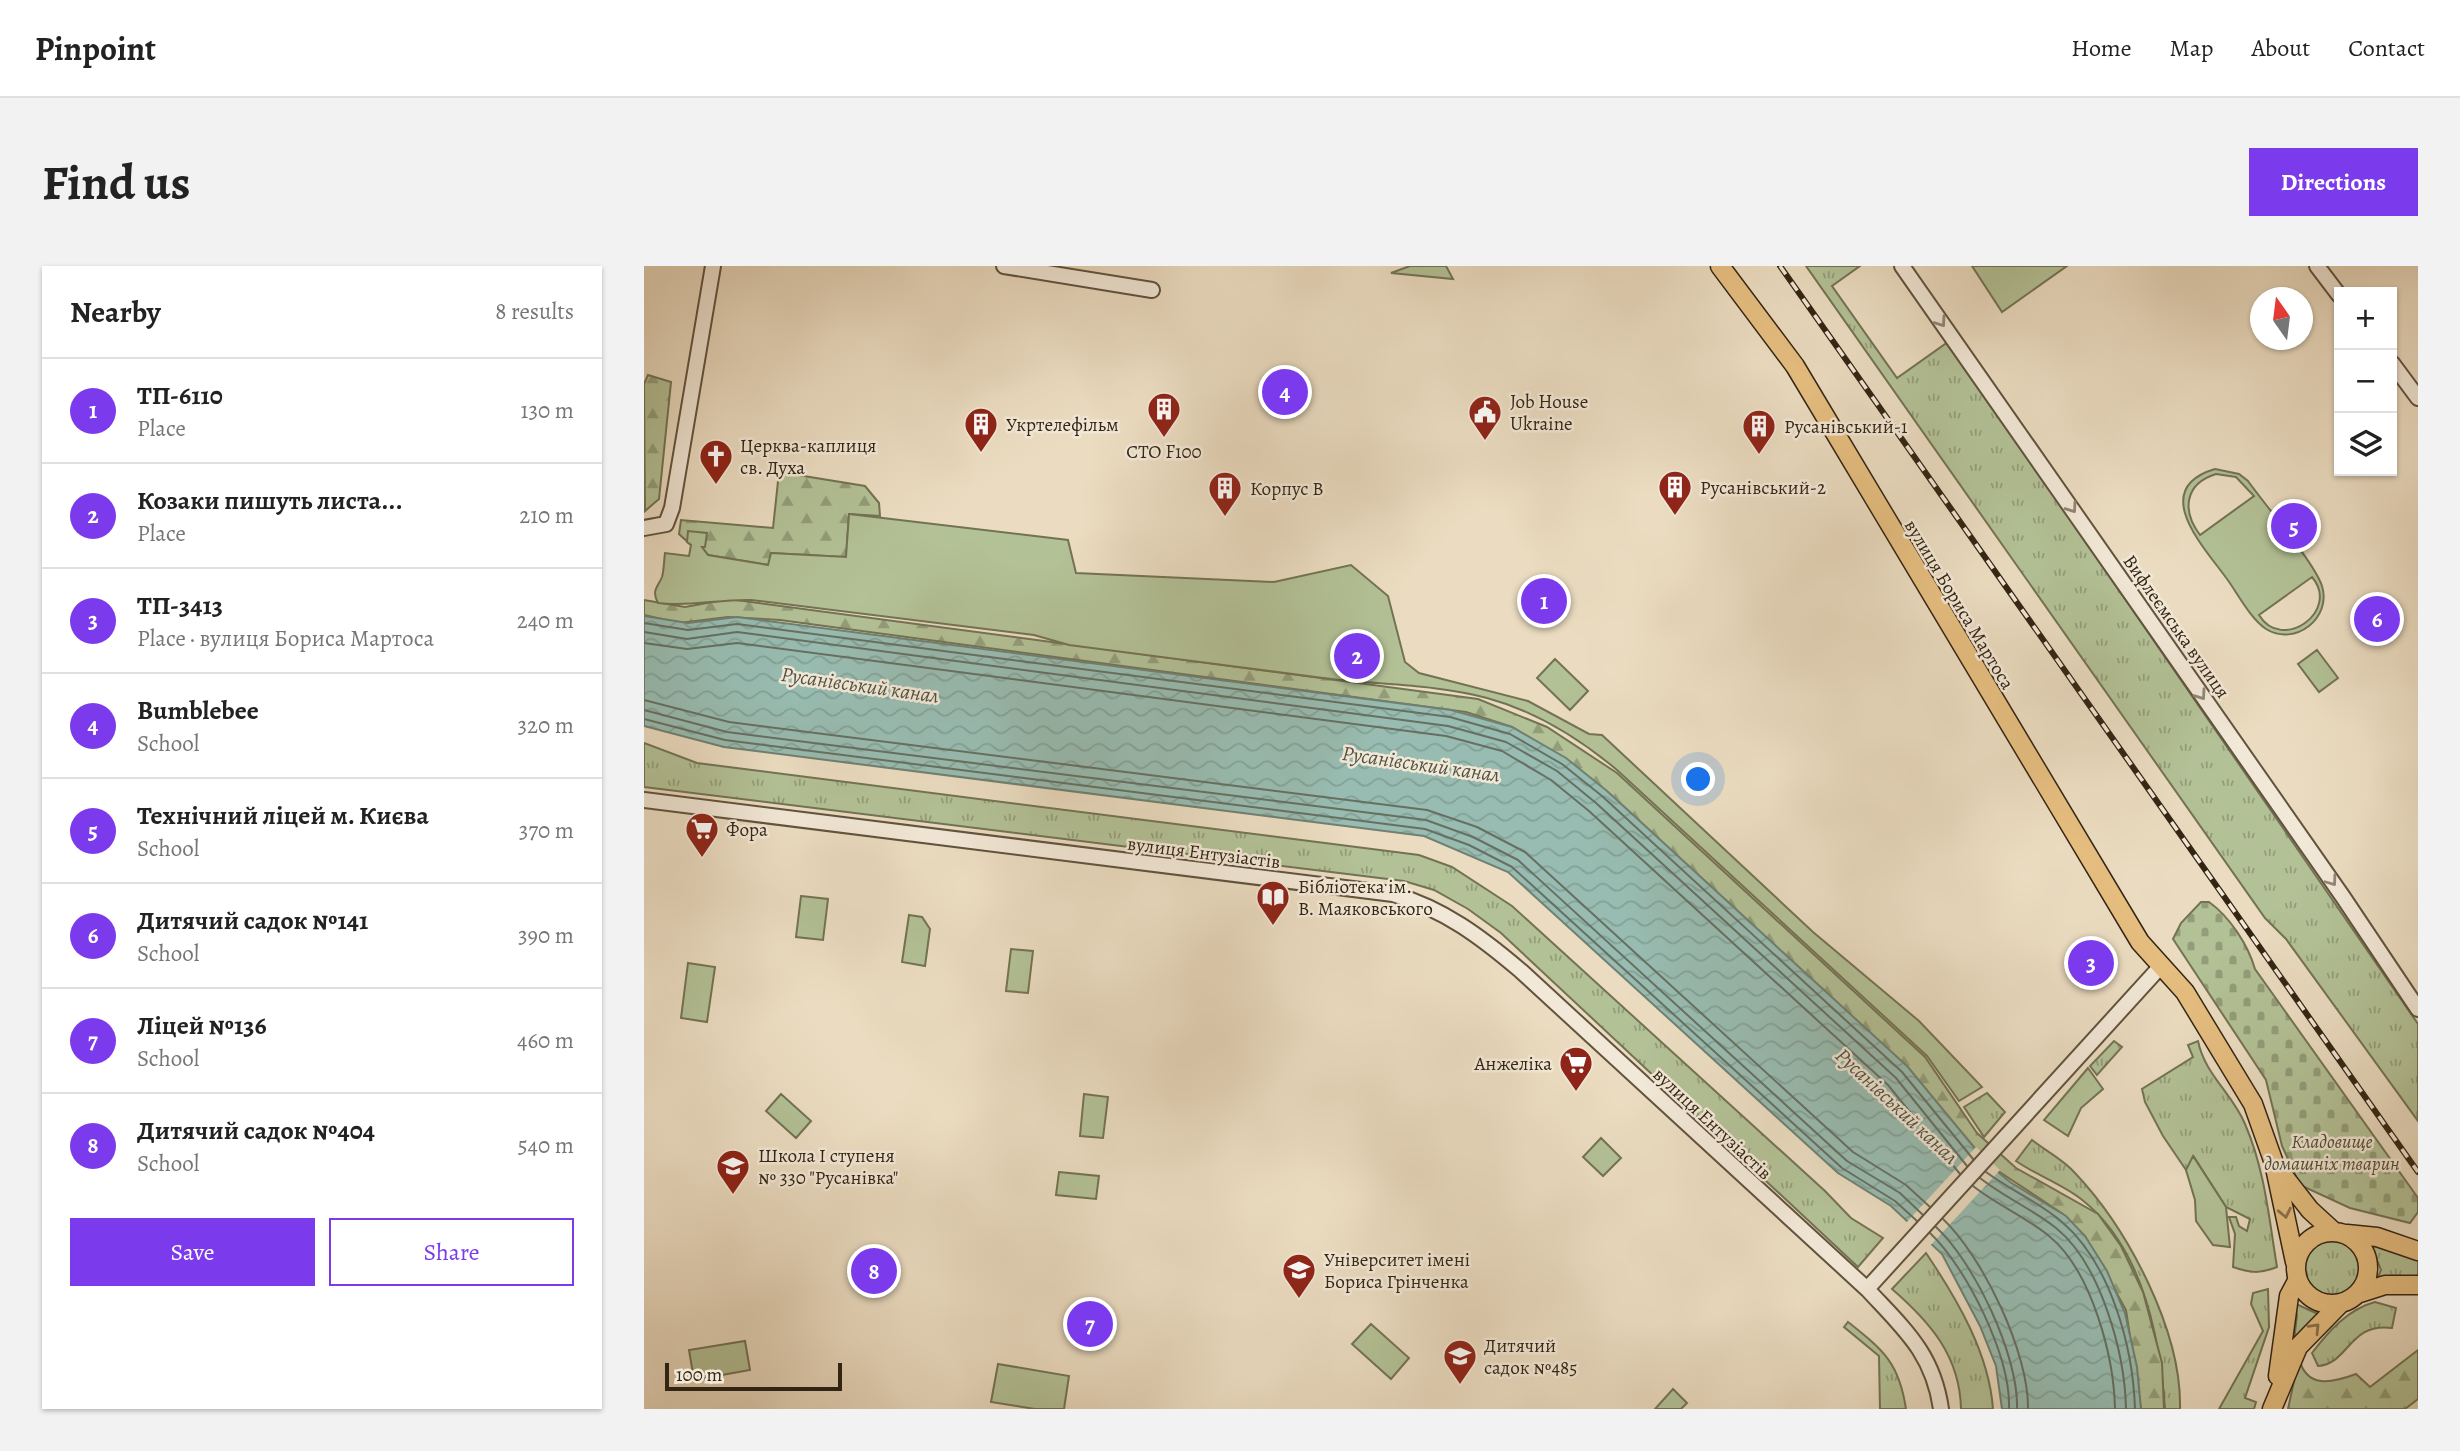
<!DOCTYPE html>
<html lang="en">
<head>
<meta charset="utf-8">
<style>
	:root { --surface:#fff; --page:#f2f2f2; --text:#222; --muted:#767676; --line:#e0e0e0; --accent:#7c3aed }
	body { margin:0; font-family:Alegreya,serif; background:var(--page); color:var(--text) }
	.controls { position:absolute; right:21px; top:21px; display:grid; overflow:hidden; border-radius:0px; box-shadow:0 2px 5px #0004 }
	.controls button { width:63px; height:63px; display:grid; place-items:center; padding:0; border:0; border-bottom:2px solid var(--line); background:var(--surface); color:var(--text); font:35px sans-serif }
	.compass { position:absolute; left:1606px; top:21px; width:63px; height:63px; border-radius:50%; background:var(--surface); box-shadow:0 2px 5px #0004; rotate:346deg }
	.scale { position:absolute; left:21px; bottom:18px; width:177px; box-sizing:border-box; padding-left:7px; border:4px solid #332513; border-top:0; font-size:19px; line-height:24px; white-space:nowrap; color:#332513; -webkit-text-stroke:5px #f2e8d7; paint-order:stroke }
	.you { position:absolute; left:1055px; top:514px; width:24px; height:24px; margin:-18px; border:5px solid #fff; border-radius:50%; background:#1a73e8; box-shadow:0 0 0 10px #1a73e833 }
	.badge { display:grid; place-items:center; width:46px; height:46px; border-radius:50%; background:var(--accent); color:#fff; font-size:23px; font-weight:700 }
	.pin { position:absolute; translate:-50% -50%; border:4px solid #fff; box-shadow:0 2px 7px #0006 }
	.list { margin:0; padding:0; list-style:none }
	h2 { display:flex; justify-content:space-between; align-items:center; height:91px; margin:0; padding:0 28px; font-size:30px }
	h2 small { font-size:23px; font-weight:400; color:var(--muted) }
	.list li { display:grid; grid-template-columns:46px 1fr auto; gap:21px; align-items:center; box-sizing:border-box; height:105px; padding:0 28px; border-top:2px solid var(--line) }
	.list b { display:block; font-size:26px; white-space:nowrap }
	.list p { margin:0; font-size:23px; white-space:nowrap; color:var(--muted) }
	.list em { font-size:23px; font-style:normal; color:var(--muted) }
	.actions { display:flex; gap:14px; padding:21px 28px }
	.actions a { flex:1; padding:16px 0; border:2px solid var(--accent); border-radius:0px; text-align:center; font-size:24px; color:var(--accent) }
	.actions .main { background:var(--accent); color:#fff }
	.icon { flex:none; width:38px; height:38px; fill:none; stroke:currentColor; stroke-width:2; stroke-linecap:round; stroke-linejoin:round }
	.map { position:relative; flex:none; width:1774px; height:1143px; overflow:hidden; border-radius:0px }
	header { display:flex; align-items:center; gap:42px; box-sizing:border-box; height:98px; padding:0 35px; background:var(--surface); border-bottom:2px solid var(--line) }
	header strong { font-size:33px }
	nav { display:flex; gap:38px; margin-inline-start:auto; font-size:24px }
	.intro { display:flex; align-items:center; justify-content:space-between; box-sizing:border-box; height:168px; padding:0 42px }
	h1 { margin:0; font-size:49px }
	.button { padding:18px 32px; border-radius:0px; background:var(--accent); color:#fff; font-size:24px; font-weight:700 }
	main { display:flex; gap:42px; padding:0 42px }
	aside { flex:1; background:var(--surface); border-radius:0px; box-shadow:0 2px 5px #0004 }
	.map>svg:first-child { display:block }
</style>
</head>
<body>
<header>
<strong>Pinpoint</strong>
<nav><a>Home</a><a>Map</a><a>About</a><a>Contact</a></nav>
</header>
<div class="intro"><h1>Find us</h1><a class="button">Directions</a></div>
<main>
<aside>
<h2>Nearby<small>8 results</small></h2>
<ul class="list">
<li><span class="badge">1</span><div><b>ТП-6110</b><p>Place</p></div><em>130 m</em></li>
<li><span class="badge">2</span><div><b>Козаки пишуть листа...</b><p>Place</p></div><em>210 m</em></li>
<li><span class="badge">3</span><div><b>ТП-3413</b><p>Place · вулиця Бориса Мартоса</p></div><em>240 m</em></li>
<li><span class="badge">4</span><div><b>Bumblebee</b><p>School</p></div><em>320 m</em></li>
<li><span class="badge">5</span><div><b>Технічний ліцей м. Києва</b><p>School</p></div><em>370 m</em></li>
<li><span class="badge">6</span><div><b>Дитячий садок №141</b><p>School</p></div><em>390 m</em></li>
<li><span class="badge">7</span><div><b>Ліцей №136</b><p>School</p></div><em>460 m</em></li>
<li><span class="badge">8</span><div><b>Дитячий садок №404</b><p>School</p></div><em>540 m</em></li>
</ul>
<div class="actions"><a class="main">Save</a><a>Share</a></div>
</aside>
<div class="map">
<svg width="1774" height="1143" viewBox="0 0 1774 1143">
	<defs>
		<pattern id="grass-tufts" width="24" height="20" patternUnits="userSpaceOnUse" patternTransform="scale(1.75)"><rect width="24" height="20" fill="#b3c196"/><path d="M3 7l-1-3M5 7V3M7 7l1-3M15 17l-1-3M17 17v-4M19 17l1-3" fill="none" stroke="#929d79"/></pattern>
		<pattern id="forest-firs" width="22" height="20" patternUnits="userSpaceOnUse" patternTransform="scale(1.75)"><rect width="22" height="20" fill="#b3c196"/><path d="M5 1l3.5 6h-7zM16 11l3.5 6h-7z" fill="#929d79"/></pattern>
		<pattern id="cemetery-stones" width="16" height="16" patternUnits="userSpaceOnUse" patternTransform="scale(1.75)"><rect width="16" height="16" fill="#b3c196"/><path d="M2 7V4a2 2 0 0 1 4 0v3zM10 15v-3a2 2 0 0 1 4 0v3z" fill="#929d79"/></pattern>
		<pattern id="water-waves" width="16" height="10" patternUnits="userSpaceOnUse" patternTransform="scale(1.75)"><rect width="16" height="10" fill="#98bcb1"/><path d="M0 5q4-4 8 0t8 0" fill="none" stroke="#83a197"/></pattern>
	</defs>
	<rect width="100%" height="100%" fill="#ebdcc1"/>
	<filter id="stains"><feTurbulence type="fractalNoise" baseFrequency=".00286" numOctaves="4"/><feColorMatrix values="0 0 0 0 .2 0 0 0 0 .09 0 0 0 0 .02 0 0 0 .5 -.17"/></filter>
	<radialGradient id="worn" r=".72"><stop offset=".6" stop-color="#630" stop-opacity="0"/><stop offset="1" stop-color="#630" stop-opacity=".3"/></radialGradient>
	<path fill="url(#grass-tufts)" stroke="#737354" stroke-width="2" d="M1162,0h54l-28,20 65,92 51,-36 470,682v97l-132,-182 -21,-21z
		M0,477l53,20 722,92 33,12 60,39 313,285 26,27 32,20 -25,29 -357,-334 -33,-24 -34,-19 -30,-9 -760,-94z
		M1470,775l8,6 -25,28 -7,-9z
		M1554,775c7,34 34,52 47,83 20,46 24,95 32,143 -17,7 -27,6 -44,0l2,-33 -6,-17h7l3,9 8,5 3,-12 -24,-12 -32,-50 -8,13 -23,-34 -18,-34 -3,-13 51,-32 -5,-12z
		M1343,827l18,19 -21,25 -20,-30z
		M1388,874c14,11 32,20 43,33 53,56 107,158 105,236h-15c-5,-72 -23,-163 -84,-210 -19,-15 -45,-24 -65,-38z
		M1659 1002a29 29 0 1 1 58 0a29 29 0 1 1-58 0Z
		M1727,979l47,14v17l-41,3 4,-9z
		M1282,987c31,46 63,100 67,156h-32c-1,-53 -31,-87 -69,-120z
		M1624,1023l1,38 -24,71 11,4 -2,7h-35l44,-78 -12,-27 2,-11z
		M1731,1036l21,6 -4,20c-43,-6 -43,36 -74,38l-6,-13c16,-21 36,-44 63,-51z
		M1650,1037l24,11 -24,27 3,-26z
		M1204,1056c35,28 51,40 58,87h-26l-1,-53 -35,-29z"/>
	<path fill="url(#forest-firs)" stroke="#737354" stroke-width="2" d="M4,109l23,7 -12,117 -14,12 -1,-127z
		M135,206l86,14 14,17 1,13 -31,-2 -3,43 -75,-4 -2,12 -61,-10 -7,-8 -10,-2 -12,-11 2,-14 92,8z
		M85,333l749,100 69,28 70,46 308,284 52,76 39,35 82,46 23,32 22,46 19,71 2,46h-23l-15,-99 -41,-74 -22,-22 -74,-49 -85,-101 -294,-270 -40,-32 -58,-35 -46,-15 -686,-92 -52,-3 -49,6 -35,-8v-15l41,7z
		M1774,1084v49l-13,10h-117l11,-51c7,31 33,25 57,16l14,13z"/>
	<path fill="url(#cemetery-stones)" stroke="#737354" stroke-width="2" d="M1557,636h8c21,15 39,43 46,67l163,229v14l-8,11 -60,-15 -50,-23 -18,-39 -16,-66 -93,-141 8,-16z"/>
	<path fill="#b3c196" stroke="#737354" stroke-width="2" fill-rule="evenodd" d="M766,0h36l7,13 -62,-6z
		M1328,0h95l-65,46z
		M1571,203l24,5 9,7c17,24 66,81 74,105 10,32 -27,61 -56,43 -16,-11 -28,-35 -39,-50 -23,-32 -79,-90 -12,-110zM1572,208l20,3 18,19 -54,39c-18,-24 -16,-51 16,-61zM1668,311c29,34 -30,76 -53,38z
		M205,248l219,26 8,33 198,9 77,-17 37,31 17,66 14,11 109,28 61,33 13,1 211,197 106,89 63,66 -23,14 -32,-45 -310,-286c-37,-31 -82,-59 -130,-72 -53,-14 -109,-13 -164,-20 -85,-11 -169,-22 -254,-33l-35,-10 -283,-35c-32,-1 -61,7 -93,3 -7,-13 0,-16 4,-26 2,-7 2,-17 3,-24l24,3 2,-11 -4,-3 1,-11 19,2 -2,14h-3l6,8 60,10 3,-12 75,4z
		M1673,384l21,28 -19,14 -21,-28z
		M911,393l33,32 -18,19 -33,-32z
		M157,630l27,3 -5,41 -27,-3z
		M265,649l13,2 8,12 -5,37 -23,-4z
		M367,683l22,2 -5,42 -22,-2z
		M44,697l27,4 -8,55 -26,-4z
		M1444,802l15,21 -22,19 -13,28 -24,-16z
		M137,828l30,27 -15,17 -30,-27z
		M440,828l24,3 -5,41 -23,-2z
		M957,872l20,20 -18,18 -20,-19z
		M1549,890l33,51 4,40 -17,-2 -17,-24 -1,-21 -9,-30z
		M415,906l40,4 -3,23 -40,-4z
		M727,1058l38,34 -18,21 -39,-35z
		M101,1075l5,29 -56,10 -5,-30z
		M354,1098l71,12 -5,33h-29l-44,-7z
		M1029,1123l14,14 -6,6h-26z"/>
	<path fill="url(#water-waves)" stroke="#708072" stroke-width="2" d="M0,350l44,7 49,-6 714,93 61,17 54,31 41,33 301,276 78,95 24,20 56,34 19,20 22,35 18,42 12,54 4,42h-139l-6,-43 -16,-40 -38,-72 -51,-48 -53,-33 -330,-301 -84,-36 -700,-89 -80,-21z"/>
	<path fill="#ebdcc1" d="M1332,881l24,23 -71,77 -24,-23z"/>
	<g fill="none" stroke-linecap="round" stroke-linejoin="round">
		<path stroke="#667062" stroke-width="2" d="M0,357l44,7 49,-6 713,93 60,17 52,30 40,32 300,276 71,87
			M0,366l43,7 50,-7 711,94 58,16 51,29 39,32 300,275 71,88
			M0,377l43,6 50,-6 709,93 56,15 49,29 38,31 299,274 72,89
			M0,434l85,22 698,88 50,17 48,25 328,300 53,33 24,22
			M0,444l83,22 699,88 47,17 45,23 329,301 53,32 23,22
			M0,453l81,21 700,89 44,16 43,22 330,301 53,33 22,20
			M1342,906c24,18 53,30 76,50 49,42 71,125 73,187
			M1336,912c24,19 52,31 76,50 45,36 69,126 70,181
			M1329,920c24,19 53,31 76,50 43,35 65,121 66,173
			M1299,953c40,38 86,134 85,190
			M1292,961c38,35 83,129 81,182
			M1286,967c37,35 81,124 79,176"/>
		<defs>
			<path id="minor" d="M360,0l148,24
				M1258,0l441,631 75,112
				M1673,0l22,29
				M1748,97l26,35
				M0,262l22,-4 6,-16 41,-242
				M0,534l749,94c51,15 88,43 128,77l346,318c37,40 66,64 74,120
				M1223,1023l294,-323"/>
			<path id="major" d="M1076,0l75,100 345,576 45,50 68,112 21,59 21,99
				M1634,903l32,41 23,21
				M1652 1002a36 36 0 1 1 72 0a36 36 0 1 1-72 0Z
				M1703,968l30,3 41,14
				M1713,1028l28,-9h33
				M1634,1110l11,-80 8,-15
				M1628,1143l26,-62 43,-44"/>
		</defs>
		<use href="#minor" stroke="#61533e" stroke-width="18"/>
		<use href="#major" stroke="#332513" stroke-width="21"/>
		<use href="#minor" stroke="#f2e8d7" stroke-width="14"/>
		<use href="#major" stroke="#e6be80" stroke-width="18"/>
		<defs>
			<path id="rail" d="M1136,0l638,906"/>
		</defs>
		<use href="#rail" stroke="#332513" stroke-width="6"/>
		<use href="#rail" stroke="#f2e8d7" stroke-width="3.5" stroke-dasharray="10" stroke-linecap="butt"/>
	</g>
	<defs><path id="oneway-chevron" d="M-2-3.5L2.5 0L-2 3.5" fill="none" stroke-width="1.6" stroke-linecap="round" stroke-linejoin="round" transform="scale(1.75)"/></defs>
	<g stroke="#928675">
		<use href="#oneway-chevron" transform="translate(1297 56) rotate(55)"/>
		<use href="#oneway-chevron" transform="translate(1428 242) rotate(55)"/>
		<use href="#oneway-chevron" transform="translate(1557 429) rotate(55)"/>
		<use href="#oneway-chevron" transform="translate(1688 615) rotate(54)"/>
	</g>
	<g stroke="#8c724a">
		<use href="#oneway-chevron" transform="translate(1641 947) rotate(78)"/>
		<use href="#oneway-chevron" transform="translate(1671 1062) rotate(-46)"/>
	</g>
	<defs>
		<symbol id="building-pin" viewBox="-11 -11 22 30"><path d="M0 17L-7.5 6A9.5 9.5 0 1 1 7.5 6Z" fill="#8f2418" stroke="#f2e8d7"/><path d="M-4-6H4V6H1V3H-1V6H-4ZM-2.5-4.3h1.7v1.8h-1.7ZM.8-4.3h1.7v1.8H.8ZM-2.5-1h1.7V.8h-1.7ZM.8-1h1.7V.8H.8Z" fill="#fff"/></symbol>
		<symbol id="civic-pin" viewBox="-11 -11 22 30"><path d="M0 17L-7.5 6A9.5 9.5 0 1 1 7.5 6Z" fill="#8f2418" stroke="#f2e8d7"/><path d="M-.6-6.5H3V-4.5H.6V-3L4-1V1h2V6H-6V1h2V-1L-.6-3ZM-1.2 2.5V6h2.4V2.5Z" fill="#fff"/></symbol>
		<symbol id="church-pin" viewBox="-11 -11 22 30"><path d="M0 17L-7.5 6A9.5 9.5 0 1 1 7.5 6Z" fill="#8f2418" stroke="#f2e8d7"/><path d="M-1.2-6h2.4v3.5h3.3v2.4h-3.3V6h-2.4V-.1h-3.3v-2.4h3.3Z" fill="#fff"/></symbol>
		<symbol id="supermarket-pin" viewBox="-11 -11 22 30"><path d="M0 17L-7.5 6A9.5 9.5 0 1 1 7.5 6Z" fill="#8f2418" stroke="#f2e8d7"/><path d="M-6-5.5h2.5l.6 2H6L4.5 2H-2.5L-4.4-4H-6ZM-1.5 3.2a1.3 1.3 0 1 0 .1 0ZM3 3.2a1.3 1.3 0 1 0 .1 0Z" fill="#fff"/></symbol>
		<symbol id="library-pin" viewBox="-11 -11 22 30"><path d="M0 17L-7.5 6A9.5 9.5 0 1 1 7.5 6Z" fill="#8f2418" stroke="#f2e8d7"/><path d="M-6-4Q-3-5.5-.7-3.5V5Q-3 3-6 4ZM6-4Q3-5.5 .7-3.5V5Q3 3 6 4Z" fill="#fff"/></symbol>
		<symbol id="school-pin" viewBox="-11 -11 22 30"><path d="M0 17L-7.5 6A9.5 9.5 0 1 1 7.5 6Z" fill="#8f2418" stroke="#f2e8d7"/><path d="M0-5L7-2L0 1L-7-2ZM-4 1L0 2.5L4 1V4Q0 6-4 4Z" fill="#fff"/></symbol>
		<symbol id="university-pin" viewBox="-11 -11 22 30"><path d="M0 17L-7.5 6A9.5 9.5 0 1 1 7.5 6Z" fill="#8f2418" stroke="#f2e8d7"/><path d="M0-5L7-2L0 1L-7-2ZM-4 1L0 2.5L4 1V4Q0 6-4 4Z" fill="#fff"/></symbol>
	</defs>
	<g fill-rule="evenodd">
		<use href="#building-pin" x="501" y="124" width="38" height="52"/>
		<use href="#civic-pin" x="822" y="127" width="38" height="52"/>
		<use href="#building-pin" x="318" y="139" width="38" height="52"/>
		<use href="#building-pin" x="1096" y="141" width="38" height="52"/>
		<use href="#church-pin" x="53" y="171" width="38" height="52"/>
		<use href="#building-pin" x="1012" y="202" width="38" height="52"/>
		<use href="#building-pin" x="562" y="203" width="38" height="52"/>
		<use href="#supermarket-pin" x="39" y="544" width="38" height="52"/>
		<use href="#library-pin" x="610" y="612" width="38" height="52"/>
		<use href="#supermarket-pin" x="913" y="778" width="38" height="52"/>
		<use href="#school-pin" x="70" y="881" width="38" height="52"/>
		<use href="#university-pin" x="636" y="985" width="38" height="52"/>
		<use href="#school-pin" x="797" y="1071" width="38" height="52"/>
	</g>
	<g text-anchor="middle" stroke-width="5" stroke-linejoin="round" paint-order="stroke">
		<g font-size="19" fill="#332513" stroke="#f2e8d7" text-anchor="start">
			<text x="866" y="142">Job House<tspan x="866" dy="22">Ukraine</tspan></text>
			<text x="362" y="165">Укртелефільм</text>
			<text x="1140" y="167">Русанівський-1</text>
			<text x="96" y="186">Церква-каплиця<tspan x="96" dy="22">св. Духа</tspan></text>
			<text x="520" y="192" text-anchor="middle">СТО F100</text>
			<text x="1056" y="228">Русанівський-2</text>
			<text x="606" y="229">Корпус В</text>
			<text x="82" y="570">Фора</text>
			<text x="654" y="627">Бібліотека ім.<tspan x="654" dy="22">В. Маяковського</tspan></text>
			<text x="908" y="804" text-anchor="end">Анжеліка</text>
			<text x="114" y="896">Школа І ступеня<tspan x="114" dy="22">№ 330 "Русанівка"</tspan></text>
			<text x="680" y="1000">Університет імені<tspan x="680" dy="22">Бориса Грінченка</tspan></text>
			<text x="840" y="1086">Дитячий<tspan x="840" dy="22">садок №485</tspan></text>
		</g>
		<g font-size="19" fill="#332513" stroke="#f2e8d7">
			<text transform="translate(1316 338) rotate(59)" y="7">вулиця Бориса Мартоса</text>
			<text transform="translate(1533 360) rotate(55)" y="7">Вифлеємська вулиця</text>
			<text transform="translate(560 586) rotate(7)" y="7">вулиця Ентузіастів</text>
			<text transform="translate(1069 857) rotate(43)" y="7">вулиця Ентузіастів</text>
		</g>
		<g font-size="19" font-style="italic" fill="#534c34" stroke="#f2e8d7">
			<text x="1688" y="882">Кладовище<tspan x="1688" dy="22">домашніх тварин</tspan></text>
		</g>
		<g font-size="21" font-style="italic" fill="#515242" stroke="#f2e8d7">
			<text transform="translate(216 419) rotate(8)" y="7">Русанівський канал</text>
			<text transform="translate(777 498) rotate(8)" y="7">Русанівський канал</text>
			<text transform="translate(1253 840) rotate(43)" y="7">Русанівський канал</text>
		</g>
	</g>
	<rect width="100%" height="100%" filter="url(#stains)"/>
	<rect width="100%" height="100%" fill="url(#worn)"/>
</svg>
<div class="controls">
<button>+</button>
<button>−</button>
<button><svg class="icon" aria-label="layers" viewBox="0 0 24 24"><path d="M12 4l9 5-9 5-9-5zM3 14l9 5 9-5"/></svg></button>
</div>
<svg class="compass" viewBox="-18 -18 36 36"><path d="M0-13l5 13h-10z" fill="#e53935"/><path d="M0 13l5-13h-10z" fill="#767676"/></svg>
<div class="scale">100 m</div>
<div class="you"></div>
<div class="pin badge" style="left:900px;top:335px">1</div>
<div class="pin badge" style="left:713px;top:390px">2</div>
<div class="pin badge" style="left:1447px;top:697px">3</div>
<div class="pin badge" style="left:641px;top:126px">4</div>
<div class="pin badge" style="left:1650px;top:260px">5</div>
<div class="pin badge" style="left:1733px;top:353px">6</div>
<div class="pin badge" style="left:446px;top:1058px">7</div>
<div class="pin badge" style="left:230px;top:1005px">8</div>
</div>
</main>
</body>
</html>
